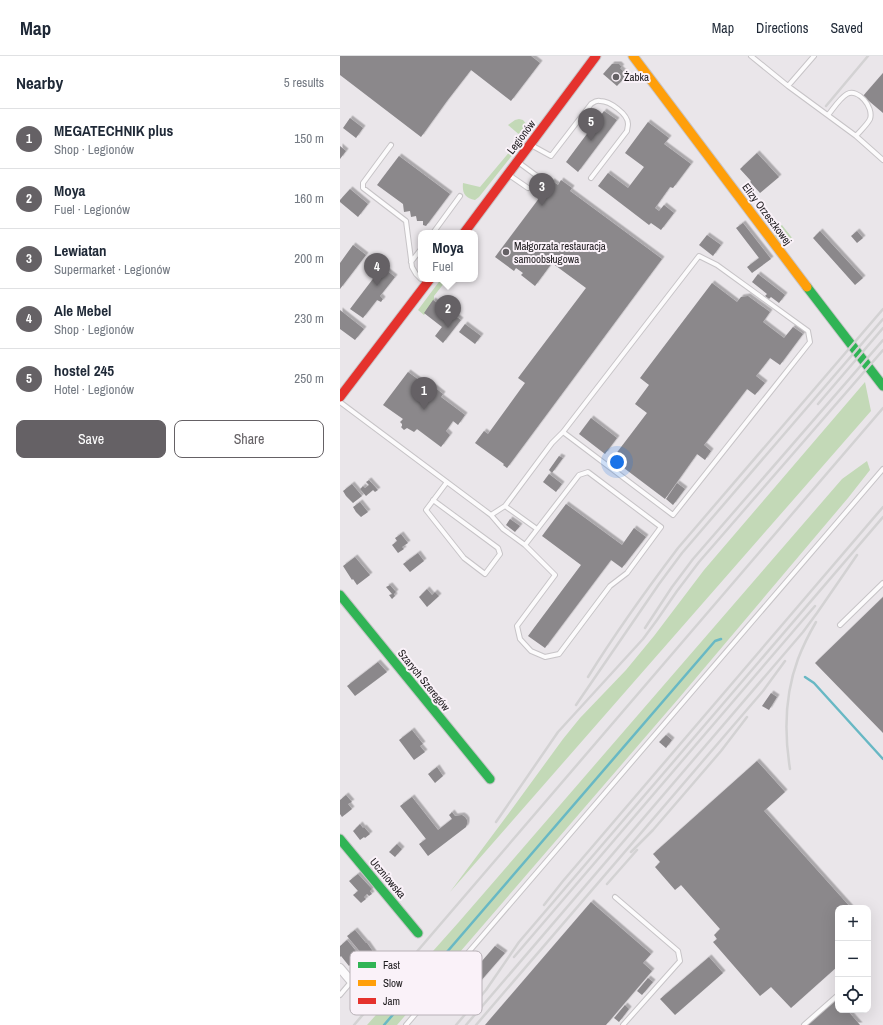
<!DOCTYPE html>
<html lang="en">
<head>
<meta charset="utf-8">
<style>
	:root { --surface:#fff; --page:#f6f6f7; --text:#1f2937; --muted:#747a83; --line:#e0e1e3; --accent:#656165 }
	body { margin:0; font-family:"Archivo Narrow",sans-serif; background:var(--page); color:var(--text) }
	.controls { position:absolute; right:12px; bottom:12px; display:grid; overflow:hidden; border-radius:8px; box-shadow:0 4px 16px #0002 }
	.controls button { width:36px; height:36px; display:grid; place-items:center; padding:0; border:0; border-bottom:1px solid var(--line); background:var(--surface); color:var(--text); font:20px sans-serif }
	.you { position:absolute; left:277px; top:406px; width:14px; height:14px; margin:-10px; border:3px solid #fff; border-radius:50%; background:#1a73e8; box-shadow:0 0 0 6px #1a73e833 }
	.badge { display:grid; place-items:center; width:26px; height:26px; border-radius:50%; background:var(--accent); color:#fff; font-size:13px; font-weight:700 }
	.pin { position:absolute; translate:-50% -33px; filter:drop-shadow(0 1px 2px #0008) }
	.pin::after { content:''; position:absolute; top:21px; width:14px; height:12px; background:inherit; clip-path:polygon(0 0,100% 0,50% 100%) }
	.popup { position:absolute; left:78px; top:174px; width:60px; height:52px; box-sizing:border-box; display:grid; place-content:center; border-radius:8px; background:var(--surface); filter:drop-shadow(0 1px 3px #0005); font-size:13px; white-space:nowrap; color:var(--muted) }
	.popup b { font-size:15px; color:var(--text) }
	.popup::after { content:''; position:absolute; left:50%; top:100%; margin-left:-8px; border:8px solid transparent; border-top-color:var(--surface) }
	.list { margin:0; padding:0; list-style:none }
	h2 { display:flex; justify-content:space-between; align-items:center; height:52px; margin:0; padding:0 16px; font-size:17px }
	h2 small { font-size:13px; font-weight:400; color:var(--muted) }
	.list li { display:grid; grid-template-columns:26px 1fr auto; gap:12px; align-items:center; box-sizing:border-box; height:60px; padding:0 16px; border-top:1px solid var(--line) }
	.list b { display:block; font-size:15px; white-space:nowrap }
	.list p { margin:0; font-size:13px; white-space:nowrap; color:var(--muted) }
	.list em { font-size:13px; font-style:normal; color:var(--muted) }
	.actions { display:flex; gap:8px; padding:12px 16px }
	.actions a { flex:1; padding:9px 0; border:1px solid var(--accent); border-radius:8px; text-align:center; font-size:14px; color:var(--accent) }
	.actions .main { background:var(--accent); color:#fff }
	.icon { flex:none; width:22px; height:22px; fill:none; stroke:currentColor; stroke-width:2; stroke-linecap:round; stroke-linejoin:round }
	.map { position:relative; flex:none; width:543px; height:969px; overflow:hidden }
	header { display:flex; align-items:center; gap:24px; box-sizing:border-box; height:56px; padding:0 20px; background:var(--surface); border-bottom:1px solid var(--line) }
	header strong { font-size:19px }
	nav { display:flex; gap:22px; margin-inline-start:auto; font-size:14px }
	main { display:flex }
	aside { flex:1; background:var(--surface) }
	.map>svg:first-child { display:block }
</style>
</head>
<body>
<header>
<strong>Map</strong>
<nav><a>Map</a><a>Directions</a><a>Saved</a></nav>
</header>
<main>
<aside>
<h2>Nearby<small>5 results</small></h2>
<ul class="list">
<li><span class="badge">1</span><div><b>MEGATECHNIK plus</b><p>Shop · Legionów</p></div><em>150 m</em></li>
<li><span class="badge">2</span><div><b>Moya</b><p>Fuel · Legionów</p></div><em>160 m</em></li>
<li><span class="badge">3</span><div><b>Lewiatan</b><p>Supermarket · Legionów</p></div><em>200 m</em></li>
<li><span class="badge">4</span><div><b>Ale Mebel</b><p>Shop · Legionów</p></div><em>230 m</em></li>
<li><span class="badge">5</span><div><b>hostel 245</b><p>Hotel · Legionów</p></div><em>250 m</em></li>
</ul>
<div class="actions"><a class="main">Save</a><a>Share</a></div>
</aside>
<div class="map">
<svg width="543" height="969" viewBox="0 0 543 969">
	<defs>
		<filter id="shadow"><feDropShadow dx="2.5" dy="-2.5" stdDeviation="0" flood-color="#0004"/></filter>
	</defs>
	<rect width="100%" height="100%" fill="#eae6ea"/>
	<path fill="#c3d9b7" d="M179,63l4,1 5,6 -1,9 -2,4 -46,58 -4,3c-10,-2 -13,-7 -12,-17l17,4 42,-50 -14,-12 7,-5z
		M442,169l11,14c-7,4 -12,4 -18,-1 -1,-6 2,-9 7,-13z
		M101,223h11l-2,5h-2l-3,-2 -11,14v5l-10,14 -6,-5z
		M525,326l6,29 -421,481 59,-79 54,-74 17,-21 46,-48 28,-34 50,-66z
		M527,405l3,9 -22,28 -169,200 -282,327h-30l91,-102 384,-444z"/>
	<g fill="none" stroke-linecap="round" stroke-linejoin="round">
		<path stroke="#68b8c4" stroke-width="2.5" d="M465,621l9,6 69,76
			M44,969l331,-384 6,-2"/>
	</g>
	<path fill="#8b888b" filter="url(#shadow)" d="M0,0h191l9,7 -29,38 -40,-31 -24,31 -26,36 -81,-62z
		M272,8h7l3,3 -2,1 7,7 -10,11 -14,-12z
		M543,17v40l-20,-17z
		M264,55l13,9 -39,52 -12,-10z
		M10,62l13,10 -7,10 -13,-10z
		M308,66l21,16 -5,6 27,20 -18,24 -3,-1 -15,21 4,3 5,-6 10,8 -13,17 -10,-7 -2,2 -51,-39 10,-13 20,15 16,-21 -19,-14z
		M0,90l6,5 -6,8z
		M417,97l22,24 -19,16 -10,-11 1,-1 -11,-12z
		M59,100l51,38 -24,32 -3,-1v-4h-6l-1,-5 -5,1 -1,-6 -6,1 -1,-8 -26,-19z
		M221,124l11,8 -2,3 92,68 -155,209 -4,-3 1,-1 -29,-21 9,-12 4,3 37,-51 -7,-5 68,-90 -34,-25 -17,23 -14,-11 2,-2 -7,-5 -2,3 -19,-14 57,-76 6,4z
		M10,133l18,15 -10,13 -18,-15v-2z
		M403,167l28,36 -19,14 -5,-6 12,-9 -23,-30z
		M480,175l43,47 -8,7 -42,-47z
		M517,175l6,7 -6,5 -6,-7z
		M367,179l14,10 -8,11 -14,-11z
		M13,189l13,10 -26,34v-26z
		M42,211l13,10 -15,19 3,3 -2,3 -4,-2 -14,18 -13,-9z
		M418,218l27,21 -6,8 -8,-6 -2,2 -4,-3 2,-2 -15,-12z
		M372,227l25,19 4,-5 7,-1 22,16 -7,10 21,16 9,-11 10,7 -23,31 -10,-7 -14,18 9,7 -10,12 -8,-6 -43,56 7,6 -6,9 -8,-6 -32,45 -53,-40 35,-46 -12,-9 14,-19 -9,-7z
		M93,244l28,20 -18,23 -8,-7 7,-9 -18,-14z
		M0,254l24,19 -9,11 -15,-11z
		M125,268l16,12 -6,8 -16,-12z
		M68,316l19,14 2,-3 14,11 -2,3 24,18 -7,10 -5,-4 -7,10 4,4 -9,12 -24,-18 -3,3 -7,-4 -3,2 -3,-3 1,-1v-2l-2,-2 3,-3 -20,-14z
		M251,362l26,20 -12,16 -26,-20z
		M219,400l4,2 -11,15 -3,-3z
		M209,418l13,10 -6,8 -13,-10z
		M29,424l9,10 -3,2 -2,-2 -7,6 -6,-7 3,-3 2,2 4,-3 -3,-3z
		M337,427l8,6 -12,16 -7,-6z
		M12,428l10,12 -9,7 -7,-7 -3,-5z
		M20,446l8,10 -7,5 -5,-5 -3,-5z
		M226,448l56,41 12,-17 12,9 -24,31 -11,-8 -66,88 -17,-12 53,-71 -39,-29z
		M170,463l10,7 -5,6 -9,-7z
		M61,478l7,9 -6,4 2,2 -6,4 -6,-8 5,-4 -2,-3z
		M78,497l6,8 -14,11 -7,-8z
		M15,501l15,18 -13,10 -4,-6 -1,1 -9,-14z
		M50,529l6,7 -2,2 1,2 -3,3 -3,-4 3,-1 -6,-7z
		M87,533l5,6 3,-3 4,4 -12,11 -8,-10z
		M543,541v136l-68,-70z
		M38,606l9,10 -32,24 -8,-10z
		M431,637l6,4 -8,13 -7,-4z
		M72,674l11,14 -3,2 5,6 -11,8 -15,-20z
		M326,679l6,5 -6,8 -7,-6z
		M417,705l28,31 -21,19 87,97h-13v58l-47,42 -20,-21 -11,9 -47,-54 4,-3 -3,-4 6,-6 -39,-44 -6,5 -20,-23 5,-5 -7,-8z
		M97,711l6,9 -8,7 -7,-9z
		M6,739l6,7 -4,2 4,5 -10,8 -2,-3v-14z
		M72,741l26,33 14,-11 -3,-4 3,-3 3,4 7,-1 3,2 2,3v4l-1,3 -38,29 -9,-12 7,-5 -26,-33z
		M20,768l3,4 1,-1 6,7 -5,4 -1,-1 -4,3 -7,-9z
		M57,788l5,5 -7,8 -6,-5z
		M18,818l14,15 -2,2 2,3 -3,2 -2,-2 -3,3 2,2 -5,4 -8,-8 5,-4 -9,-10z
		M251,846l60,52 -8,9 9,8 -46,54h-121z
		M15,874l11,13h1l7,10 -7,7 -20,-24z
		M7,884l13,16 -11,10 -8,-10 -1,1v-11z
		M155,890l10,7 -33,38 -9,-8z
		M369,901l14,16 -48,42 -15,-16z
		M308,922l5,4 -11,13 -5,-4z
		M496,942l2,2v10h9l13,15h-54z
		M285,949l4,4 -10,13 -5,-4z"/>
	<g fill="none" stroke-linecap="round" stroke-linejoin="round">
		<defs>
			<path id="lane" d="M411,0l37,30 68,50 27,24
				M448,30l26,-30
				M488,59c5,-6 12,-17 19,-21 11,-6 27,13 23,25 -3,6 -10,12 -14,17
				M51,89l-28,38v5l43,33 6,46 4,7 5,5
				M191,89l20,11 40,-52c3,-2 5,-4 9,-3 10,0 28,13 28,23 0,2 -1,6 -1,7l-36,47
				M178,106l19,14
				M169,119l19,13
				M93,177l27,-37
				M71,206l10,-13
				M0,346l151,113 14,-9 47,-63 11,-11 136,-176 18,9 91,66 2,11 -137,173 -110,-83
				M248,416l73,55 -34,46 -17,13 -51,68 -14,3 -14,-6 -11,-12 -3,-13 38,-51 -30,-30 54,-70z
				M93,444l65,48 2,6 -15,20 -21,-16 -38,-48 21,-28
				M165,450l32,23
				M151,459l12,14 22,16
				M500,569l43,-42
				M275,841l63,54 2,10 -57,64
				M0,939l11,-13
				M66,969l477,-556
				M464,969l34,-30"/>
			<path id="street" d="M0,912l16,19"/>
			<path id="fast" d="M467,231l76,99
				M0,539l150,184
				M0,783l78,94"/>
			<path id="slow" d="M293,0l174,231"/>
			<path id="jam" d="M124,177l132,-177
				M0,341l90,-118"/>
		</defs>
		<use href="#lane" stroke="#c7c4c7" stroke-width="6"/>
		<use href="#street" stroke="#c7c4c7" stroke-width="10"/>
		<use href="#fast" stroke="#c7c4c7" stroke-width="11"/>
		<use href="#slow" stroke="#c7c4c7" stroke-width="11"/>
		<use href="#jam" stroke="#c7c4c7" stroke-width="11"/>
		<use href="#lane" stroke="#fcfbfc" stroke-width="4"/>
		<use href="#street" stroke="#fcfbfc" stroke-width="8"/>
		<use href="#fast" stroke="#30b455" stroke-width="9"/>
		<use href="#slow" stroke="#ff9f0a" stroke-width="9"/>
		<use href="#jam" stroke="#e5322d" stroke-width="9"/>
		<path stroke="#d3d2d3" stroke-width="2.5" d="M486,50l42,-50
			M478,348l65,-76
			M305,572l27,-41 21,-28 190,-219
			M248,621c28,-45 59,-88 90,-129l205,-239
			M236,649l83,-121 23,-31 201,-234
			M450,713c-6,-37 -5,-75 8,-110 5,-13 11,-25 18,-37
			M156,766l62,-90 85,-93 14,-19 20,-29 22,-29 184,-212
			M291,796l22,-22 68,-79 26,-34
			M267,828l30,-34
			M204,849l19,-24 320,-374
			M174,901l288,-336 13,-15
			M14,969l529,-617
			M116,969l30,-35 33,-48 364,-425
			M126,969l337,-393 14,-19 40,-58
			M136,969l287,-334 22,-30"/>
	</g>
	<g fill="#656165" stroke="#faf2f9" stroke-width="1.5">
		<circle cx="276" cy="21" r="4"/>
		<circle cx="166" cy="196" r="4"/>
	</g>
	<g text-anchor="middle" stroke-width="4" stroke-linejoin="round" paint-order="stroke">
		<g font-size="11" fill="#1d1a1d" stroke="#faf2f9" text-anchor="start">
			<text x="284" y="25">Żabka</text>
			<text x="174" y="194">Małgorzata restauracja<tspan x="174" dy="13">samoobsługowa</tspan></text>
		</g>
		<g font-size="11" fill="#1d1a1d" stroke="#faf2f9">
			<text transform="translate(181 81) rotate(-53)" y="4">Legionów</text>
			<text transform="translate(427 158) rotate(53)" y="4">Elizy Orzeszkowej</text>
			<text transform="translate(84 624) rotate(51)" y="4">Szarych Szeregów</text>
			<text transform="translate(48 822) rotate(50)" y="4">Uczniowska</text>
		</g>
	</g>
	<rect x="10" y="895" width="132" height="64" rx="6" fill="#faf2f9" stroke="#b8b1b7" stroke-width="1"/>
	<rect x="18" y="906" width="18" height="6" fill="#30b455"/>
	<rect x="18" y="924" width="18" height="6" fill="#ff9f0a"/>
	<rect x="18" y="942" width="18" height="6" fill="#e5322d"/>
	<g font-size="11" fill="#1d1a1d">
		<text x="43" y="913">Fast</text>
		<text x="43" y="931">Slow</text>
		<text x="43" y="949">Jam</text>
	</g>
</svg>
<div class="controls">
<button>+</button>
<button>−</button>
<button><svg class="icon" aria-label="locate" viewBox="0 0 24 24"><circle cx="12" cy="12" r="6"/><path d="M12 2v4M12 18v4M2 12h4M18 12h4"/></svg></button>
</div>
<div class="you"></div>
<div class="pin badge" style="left:84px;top:354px">1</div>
<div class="pin badge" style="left:108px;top:272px">2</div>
<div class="popup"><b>Moya</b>Fuel</div>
<div class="pin badge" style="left:202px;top:150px">3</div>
<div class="pin badge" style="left:37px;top:230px">4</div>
<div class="pin badge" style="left:251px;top:85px">5</div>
</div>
</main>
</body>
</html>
